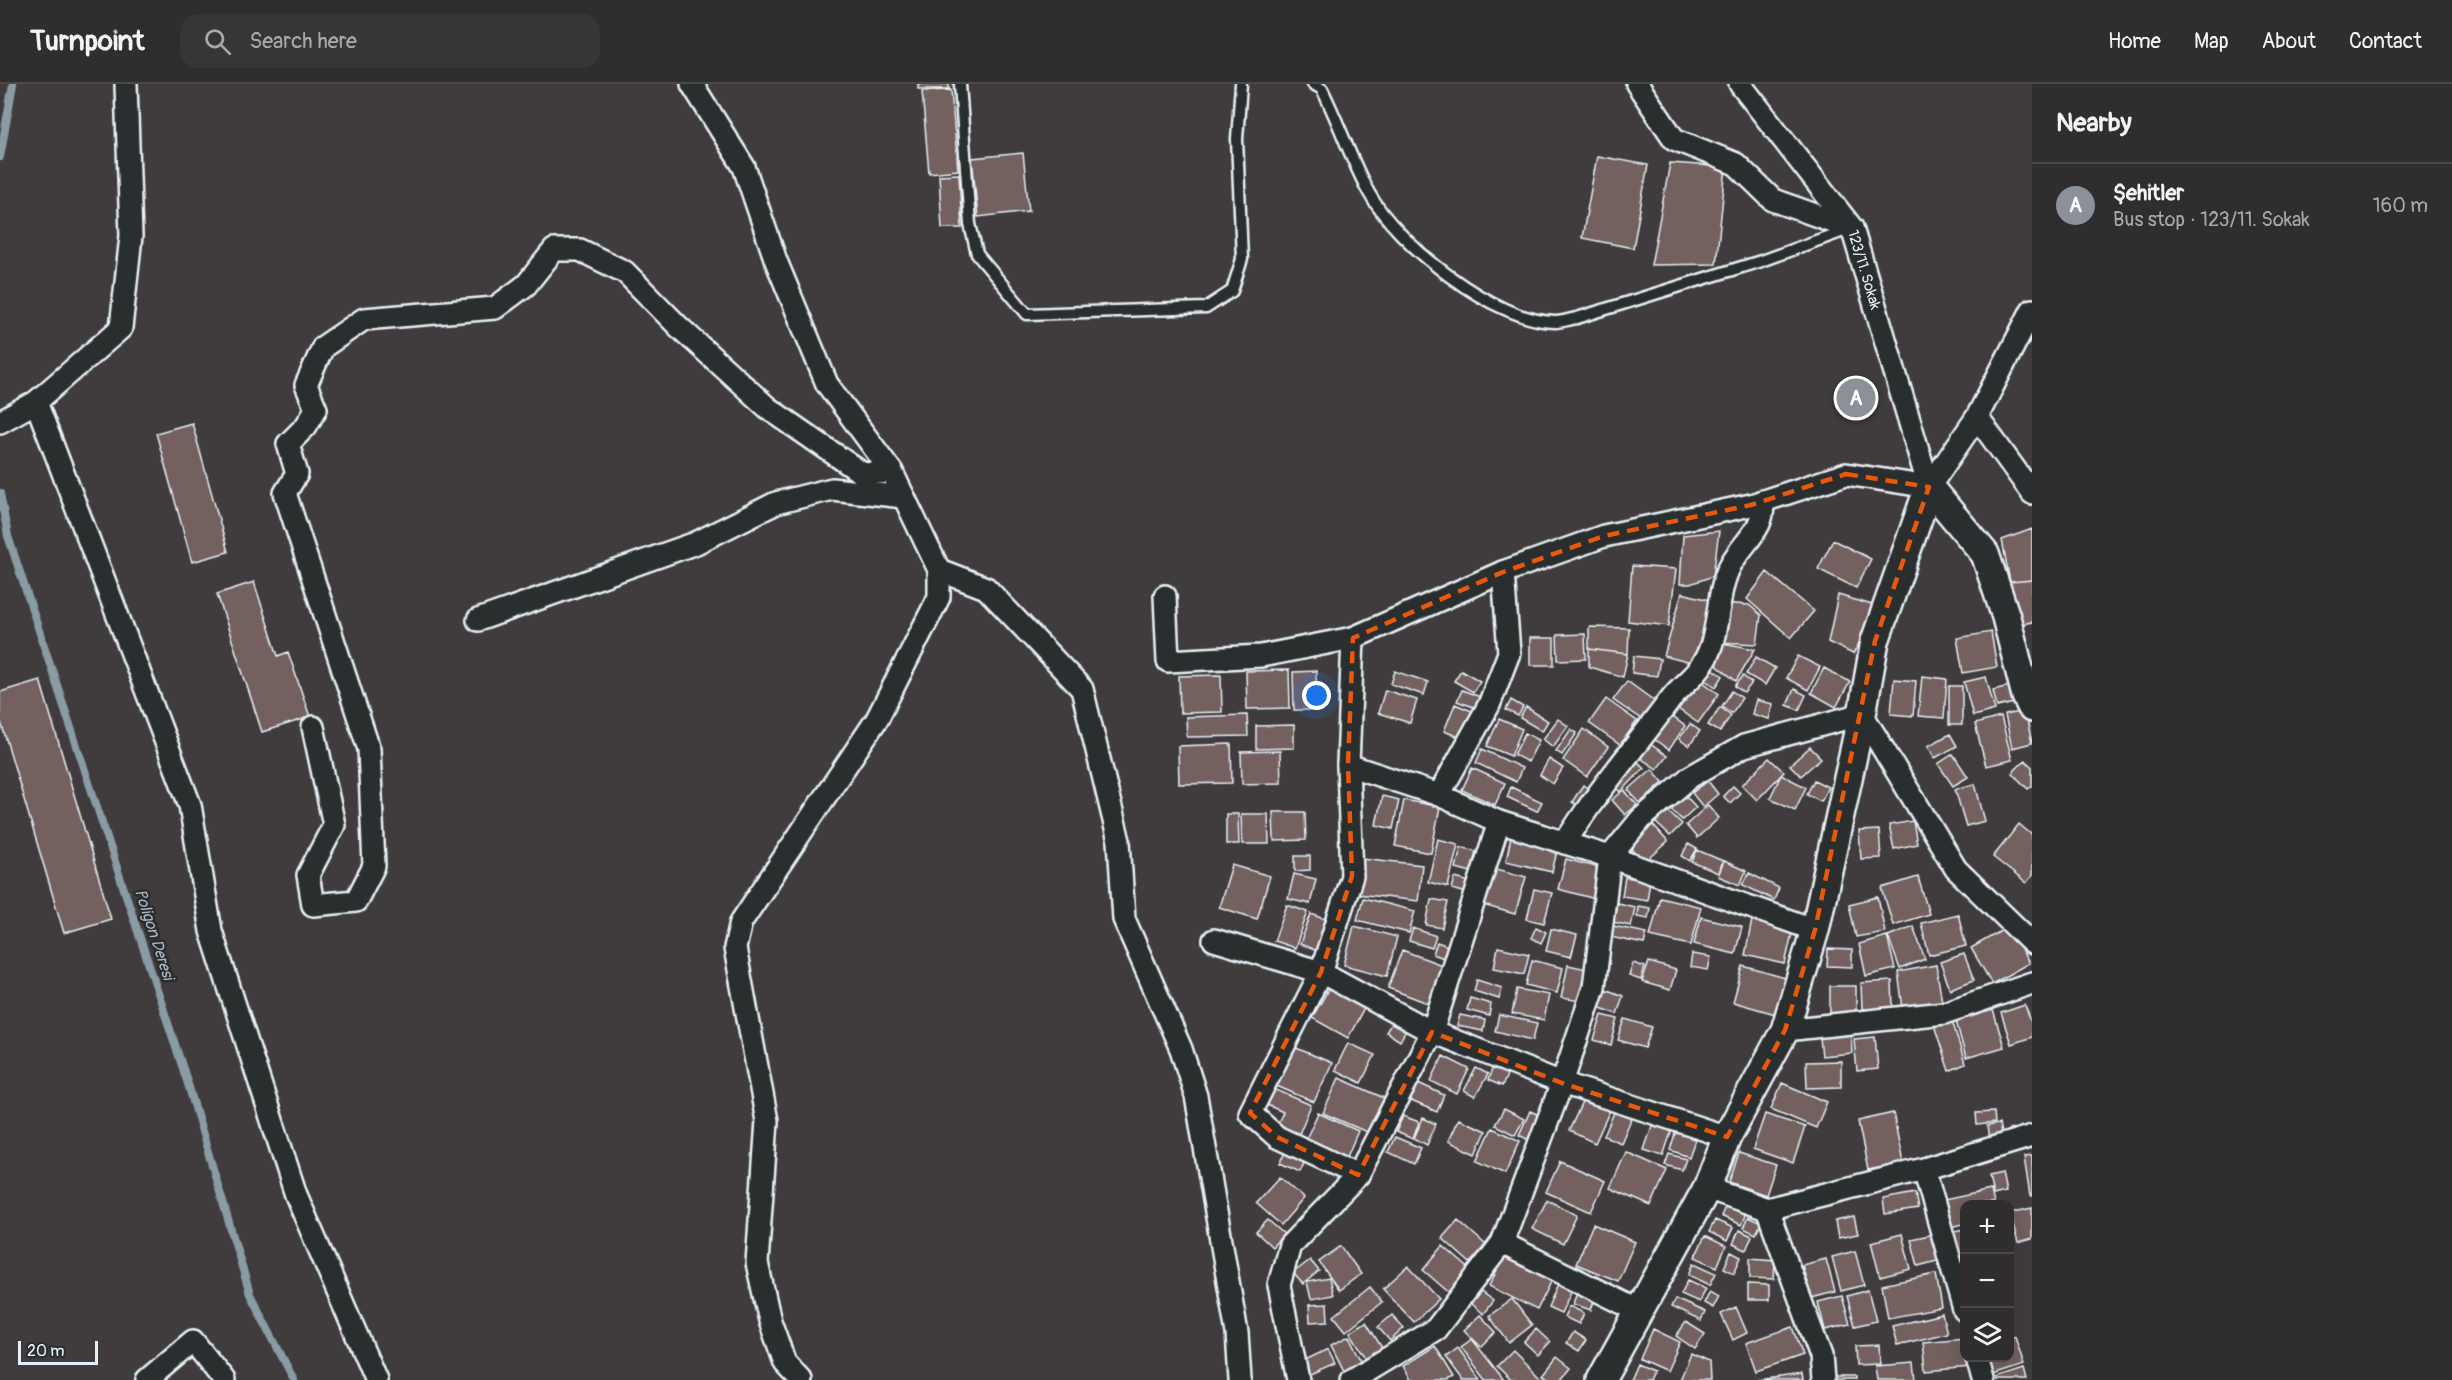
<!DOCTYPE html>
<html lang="en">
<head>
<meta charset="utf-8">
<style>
	:root { --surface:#302d2e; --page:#383536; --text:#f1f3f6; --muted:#a8a8aa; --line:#4b494a; --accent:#8c9099 }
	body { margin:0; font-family:Pangolin,sans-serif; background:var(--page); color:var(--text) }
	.controls { position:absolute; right:18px; bottom:18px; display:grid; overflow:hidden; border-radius:12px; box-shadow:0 6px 24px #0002 }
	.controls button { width:54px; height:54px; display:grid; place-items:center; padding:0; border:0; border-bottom:2px solid var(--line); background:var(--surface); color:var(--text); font:30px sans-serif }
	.scale { position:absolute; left:18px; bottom:15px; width:80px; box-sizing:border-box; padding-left:6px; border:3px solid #e8f1f8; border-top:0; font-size:16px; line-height:21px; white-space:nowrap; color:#e8f1f8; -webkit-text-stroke:4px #2a2d2e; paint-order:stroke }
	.you { position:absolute; left:1317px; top:612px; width:21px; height:21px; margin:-15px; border:4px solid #fff; border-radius:50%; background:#1a73e8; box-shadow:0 0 0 9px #1a73e833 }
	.badge { display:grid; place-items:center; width:39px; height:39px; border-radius:50%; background:var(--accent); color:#fff; font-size:20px; font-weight:700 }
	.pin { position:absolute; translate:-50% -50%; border:3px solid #fff; box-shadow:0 2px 6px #0006 }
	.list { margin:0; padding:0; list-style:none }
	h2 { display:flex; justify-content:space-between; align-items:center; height:78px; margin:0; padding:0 24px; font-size:26px }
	h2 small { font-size:20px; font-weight:400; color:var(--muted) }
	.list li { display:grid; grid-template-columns:39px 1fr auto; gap:18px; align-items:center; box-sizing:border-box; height:84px; padding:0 24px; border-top:2px solid var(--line) }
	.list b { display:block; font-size:22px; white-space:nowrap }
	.list p { margin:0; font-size:20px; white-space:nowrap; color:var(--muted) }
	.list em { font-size:20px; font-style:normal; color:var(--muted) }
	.icon { flex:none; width:33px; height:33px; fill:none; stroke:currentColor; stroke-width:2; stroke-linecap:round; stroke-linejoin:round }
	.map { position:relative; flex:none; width:2032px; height:1296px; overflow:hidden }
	header { display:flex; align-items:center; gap:36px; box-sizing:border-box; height:84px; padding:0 30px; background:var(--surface); border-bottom:2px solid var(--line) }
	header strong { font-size:28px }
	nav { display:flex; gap:33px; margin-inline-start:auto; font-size:21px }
	.search { width:420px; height:54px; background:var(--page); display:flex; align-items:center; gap:15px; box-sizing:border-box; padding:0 21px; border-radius:18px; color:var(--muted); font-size:22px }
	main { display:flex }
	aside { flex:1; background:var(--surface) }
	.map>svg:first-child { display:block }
</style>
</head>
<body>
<header>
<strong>Turnpoint</strong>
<div class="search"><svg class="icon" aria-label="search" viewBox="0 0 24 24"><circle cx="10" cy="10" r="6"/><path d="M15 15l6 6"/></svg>Search here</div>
<nav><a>Home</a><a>Map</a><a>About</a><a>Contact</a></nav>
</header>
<main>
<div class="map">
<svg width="2032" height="1296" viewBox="0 0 2032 1296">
	<rect width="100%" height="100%" fill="#403c3d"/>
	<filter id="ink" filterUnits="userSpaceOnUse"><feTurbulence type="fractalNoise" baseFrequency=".0167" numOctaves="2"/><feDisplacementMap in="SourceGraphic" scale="12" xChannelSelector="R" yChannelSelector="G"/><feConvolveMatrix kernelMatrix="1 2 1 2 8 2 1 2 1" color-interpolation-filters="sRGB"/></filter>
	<g filter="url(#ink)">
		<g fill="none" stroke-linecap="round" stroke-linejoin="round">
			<path stroke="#899ba5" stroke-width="8" d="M0,73l13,-73
				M0,409l8,43 180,548 62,210 44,86"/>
		</g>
		<path fill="#73605f" stroke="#e8f1f8" stroke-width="1.5" d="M918,0h31v5h-31z
			M951,6l7,80 -29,3 -7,-82z
			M1023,69l6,58 -51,6 -6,-59z
			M1597,72l51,9 -15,83 -51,-10z
			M1670,79l56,4 -10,97 -65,1z
			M959,90l3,54h-20l-3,-53z
			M192,339l36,129 -36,10 -36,-129z
			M2032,445v51l-22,2 -8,-42z
			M1719,447l-6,45 -23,8h-10l3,-49z
			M1833,456l38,19 -15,29 -38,-19z
			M1632,482l44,3 -7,57 -41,-5z
			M1767,488l47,39 -23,27 -44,-39z
			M2032,496v42l-17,3 -5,-43z
			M254,498l24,74 10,-4 22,65 -48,15 -45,-138z
			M1682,509l35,9 -18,63 -35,-9z
			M1838,511l41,12 -26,47 -25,-12z
			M1721,519l28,2 12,10 -4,29 -38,-2z
			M1589,543l40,1 -1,26 -39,-5z
			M1991,548l6,35 -34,6 -6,-35z
			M1585,550l1,25 -28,1 -1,-25z
			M1530,554h24v27h-24z
			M1717,558l38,7 -19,32 -26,-21z
			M1589,565l39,5 -5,23 -34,-10z
			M1634,572l26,3 -3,17 -25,-3z
			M1798,572l22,11 -12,23 -22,-12z
			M1756,573l19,11 -10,17 -19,-11z
			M1710,583l13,9 -7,11 -14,-10z
			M1824,584l26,14 -14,25 -25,-14z
			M1289,586l1,38 -43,1 -1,-38z
			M1461,586l19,11 -7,11 -19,-11z
			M1316,587l1,39h-23l-1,-38z
			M1395,587l33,11 -4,13 -33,-11z
			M1221,591l1,37 -42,1 -1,-37z
			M1695,592l24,18 -21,29 -24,-17z
			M1743,592l9,7 -8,10 -9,-7z
			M1922,592l25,3 -3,39 -26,-2z
			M1986,593l9,33 -22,6 -9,-34z
			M1894,595l22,2 -3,35 -22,-2z
			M40,596l71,239 -47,14 -64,-214v-27z
			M1627,597l30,22 -13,18 -31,-21z
			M2018,600l5,17 -26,6 -4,-17z
			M1949,602h13v39h-13z
			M1794,605l12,6 -7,15 -12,-5z
			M1385,606l32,10 -7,23 -32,-10z
			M1462,606l21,8 -4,11 -22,-8z
			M1732,607l10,7 -10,15 -10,-7z
			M1606,615l31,22 -17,24 -31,-22z
			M1511,616l12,7 -5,9 -12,-6z
			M1756,616l17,4 -4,15 -17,-5z
			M1455,620l19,8 -10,27 -20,-8z
			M1526,623l22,14 -6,10 -22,-13z
			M1720,623l11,8 -11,17 -12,-7z
			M2025,627l7,32 -20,5 -7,-33z
			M1667,629l18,13 -16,24 -19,-14z
			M1247,631l1,21 -61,1 -1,-20z
			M2001,633l11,43 -26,6 -11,-42z
			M1499,635l23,10 -11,27 -24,-10z
			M1558,635l10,7 -15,21 -10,-8z
			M1690,640l10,7 -11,15 -10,-7z
			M1294,641v23l-38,1v-23z
			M1571,645l6,4 -15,22 -6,-4z
			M1584,645l24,18 -21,30 -24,-17z
			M1525,649l14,7 -11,22 -14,-7z
			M1950,650l7,12 -22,12 -7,-12z
			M1646,657l21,15 -10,13 -21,-14z
			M1231,660l1,39 -53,1 -1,-38z
			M1810,663l11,11 -20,18 -11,-11z
			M1482,665l40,19 -6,14 -40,-19z
			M1280,667l1,32 -39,1 -1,-32z
			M1953,670l15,23 -15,9 -15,-22z
			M1633,673l11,11 -23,24 -11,-12z
			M1769,674l15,14 -27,28 -15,-15z
			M1549,675l14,9 -10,16 -13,-9z
			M2025,676l7,7v19l-4,3 -16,-16z
			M1472,684l33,15 -10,22 -33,-15z
			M1652,685l11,13 -23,21 -12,-13z
			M1781,691l25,12 -11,23 -25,-12z
			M1814,696l14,7 -7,14 -14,-7z
			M1708,697l10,13 -15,13 -11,-14z
			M1975,700l10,37 -19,5 -11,-37z
			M1583,701l10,7 -11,16 -10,-6z
			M1733,702l7,7 -10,10 -7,-7z
			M1511,703l31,15 -5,9 -30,-14z
			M1624,706l13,15 -12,10 -13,-15z
			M1685,711l11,12 -14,13 -11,-11z
			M1382,712l17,4 -6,29 -17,-4z
			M1404,716l36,7 -9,46 -36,-7z
			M1708,721l11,13 -22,20 -11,-13z
			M1665,724l17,16 -12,12 -17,-16z
			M1273,728h32l1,28 -32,1z
			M1226,730h12l1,30h-13z
			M1241,730h27l1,30h-27z
			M1913,737l4,23 -23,5 -5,-24z
			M1651,739l17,19 -24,21 -17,-20z
			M2019,740l13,11v41l-6,7 -33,-26z
			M1879,746l2,28 -20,1 -2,-28z
			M1511,753l47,10 -6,25 -46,-11z
			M1438,755l20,5 -10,43 -20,-5z
			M1688,760l9,5 -7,12 -8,-5z
			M1461,763l15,4 -5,21 -15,-4z
			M1697,766l26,11 -5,12 -26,-11z
			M1295,772h15v14l-15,1z
			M1362,774l60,7 -4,36 -60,-7z
			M1566,775l41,11 -8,30 -41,-11z
			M1724,777l22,10 -6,14 -22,-9z
			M1232,781l38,11 -13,43 -38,-12z
			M1493,784l33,9 -11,37 -32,-9z
			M1749,789l30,15 -5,12 -31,-15z
			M1294,790l22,5 -6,25 -22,-5z
			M1625,793l25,4 -3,19 -25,-4z
			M1918,793l11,37 -36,11 -11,-37z
			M1455,794l15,4 -3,11 -15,-4z
			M1534,805l18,4 -8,30 -17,-4z
			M1660,813l41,10 -10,38 -41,-9z
			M1878,813l7,35 -29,5 -7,-33z
			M1363,814l52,13 -6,22 -52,-13z
			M1431,815l17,3 -6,26 -16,-3z
			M1617,819l18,4 -4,19 -18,-4z
			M1287,821l21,7 -13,36 -21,-7z
			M1638,822l12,2 -2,10 -11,-2z
			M1311,830l23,8 -12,31 -22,-9z
			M1958,830l8,32 -37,9 -8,-32z
			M1701,833l41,10 -7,27 -41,-10z
			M1752,836l41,9 -8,35 -40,-9z
			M1354,842l43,11 -10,39 -43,-11z
			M1613,842l34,7 -3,11 -34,-7z
			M1913,842l12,33 -25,10 -12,-33z
			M1536,843l10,5 -5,11 -10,-5z
			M2008,843l21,36 -37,21 -21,-36z
			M1413,844l23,8 -4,12 -23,-7z
			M1551,845l26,6 -6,22 -25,-6z
			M1887,852l8,33 -29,7 -7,-32z
			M1437,858l16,6 -4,12 -16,-6z
			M1498,863l31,7 -5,20 -30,-6z
			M1828,865l24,1v17l-25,-1z
			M1402,866l45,17 -14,38 -45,-17z
			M1692,870l19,3 -3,13 -18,-3z
			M1964,870l10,26 -24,9 -10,-27z
			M1532,876l31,8 -6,25 -31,-8z
			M1649,878l27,8 -6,20 -28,-8z
			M1633,879l12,4 -4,13 -12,-4z
			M1568,881l19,4 -6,32 -20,-3z
			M1936,881l6,37 -39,6 -5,-36z
			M1743,882l46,13 -10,36 -46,-13z
			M1477,896l25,8 -3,11 -25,-8z
			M1892,897l1,27 -31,1 -1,-26z
			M1331,901l35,20 -18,33 -36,-20z
			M1830,902h26v27h-26z
			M1517,905l32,6 -5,25 -32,-6z
			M1605,905l18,7 -6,18 -19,-7z
			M1470,914l21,6 -2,12 -22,-6z
			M2025,921l7,20v12l-21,7 -10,-31z
			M1993,926l11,37 -38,11 -10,-37z
			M1460,931l25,5 -2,11 -26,-5z
			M1499,931l38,8 -4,17 -38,-9z
			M1602,931l16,4 -7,26 -17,-5z
			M1394,935l14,8 -8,14 -14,-9z
			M1625,935l27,8 -7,21 -27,-8z
			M1952,936l13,44 -16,7 -15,-46z
			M1851,951l1,18 -30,3 -2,-18z
			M1875,953l3,32 -21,2 -3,-32z
			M1348,959l27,12 -14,28 -26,-13z
			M1289,961l43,18 -18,39 -42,-18z
			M1443,972l26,13 -12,25 -26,-13z
			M1841,977v26l-34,1 -1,-26z
			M1493,983l15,6 -6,13 -14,-6z
			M1476,984l12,6 -13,23 -11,-6z
			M1339,994l45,20 -15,35 -46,-20z
			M1416,998l28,13 -7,17 -28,-12z
			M1782,999l45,19 -11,26 -45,-19z
			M1274,1005l37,16 -12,29 -22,-9 6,-13 -16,-7z
			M1584,1014l26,12 -15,33 -26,-12z
			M1504,1025l20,10 -9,16 -20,-10z
			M1615,1026l17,7 -11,26 -17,-7z
			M1530,1027l16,7 -12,25 -15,-8z
			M1994,1028l1,11 -18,2 -1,-12z
			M1318,1029l40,18 -12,28 -41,-18z
			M1893,1029l10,50 -35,7 -10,-49z
			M1765,1030l40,13 -12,36 -40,-14z
			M1403,1032l16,6 -6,17 -17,-7z
			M1423,1034l13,6 -9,21 -13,-7z
			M1458,1035l28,12 -10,23 -28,-13z
			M1654,1036l19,7 -10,29 -19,-6z
			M1999,1040l3,14 -13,2 -2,-14z
			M1677,1043l20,7 -8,23 -19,-7z
			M1492,1044l28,13 -15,33 -28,-13z
			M1395,1053l26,11 -7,16 -26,-12z
			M1285,1068l20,9 -5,11 -20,-9z
			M1626,1068l41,18 -16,36 -41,-18z
			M1739,1069l37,12 -10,30 -37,-13z
			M1669,1070l17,5 -4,11 -17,-5z
			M2032,1072v40h-2l-6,-39z
			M1560,1077l45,20 -14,31 -45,-20z
			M2002,1089l4,19 -13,3 -4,-19z
			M1280,1093l24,21 -23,27 -25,-22z
			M1991,1106l3,14h-30v20l-15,3 -5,-27z
			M1915,1109l3,16 -33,5 -2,-15z
			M1547,1116l30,15 -14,29 -31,-15z
			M1726,1121l20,8 -5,12 -20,-9z
			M2032,1124v31l-14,4 -8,-30z
			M1748,1133l13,6 -5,11 -13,-6z
			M1854,1133l4,17 -20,4 -3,-17z
			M1268,1136l16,14 -12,13 -16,-15z
			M1458,1136l28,25 -16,18 -28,-25z
			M1715,1136l18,8 -6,13 -18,-9z
			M1593,1140l42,18 -17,39 -42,-17z
			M1964,1145v28l-5,1 -5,-27z
			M1739,1146l13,6 -6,14 -13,-6z
			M1902,1150l9,35 -31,8 -9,-35z
			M1934,1150l7,26 -23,6 -7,-27z
			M1705,1152l21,10 -9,21 -22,-10z
			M1341,1162l20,28 -22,16 -20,-28z
			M1443,1162l30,26 -20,24 -30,-26z
			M1855,1167l9,34 -23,6 -9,-34z
			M1506,1168l48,24 -17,34 -48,-24z
			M1731,1168l10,5 -7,16 -10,-5z
			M1750,1174l25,2 -1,19 -24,-1z
			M1826,1175l9,33 -24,6 -9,-33z
			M1310,1176l9,11 -16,13 -10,-11z
			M1694,1179l22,10 -6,12 -21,-10z
			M1408,1182l31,33 -25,23 -31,-33z
			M1936,1190l6,34 -54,10 -6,-33z
			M1329,1194l4,17 -22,4 -4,-17z
			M1560,1195l14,6 -13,28 -13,-6z
			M1688,1196l18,8 -7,14 -18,-8z
			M1748,1200l21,1v15h-21z
			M1579,1201l18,7 -6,18 -18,-6z
			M1370,1203l12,15 -36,29 -12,-15z
			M1868,1206l8,31 -21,5 -8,-30z
			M1710,1207l9,5 -6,12 -9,-5z
			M1481,1208l12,9 -10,13 -12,-10z
			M1842,1212l8,28 -25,6 -7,-28z
			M1512,1215l20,26 -23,18 -20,-27z
			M1675,1215l30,13 -4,9 -30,-14z
			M1327,1220l1,17 -18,1 -1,-17z
			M1569,1222l15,7 -5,11 -15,-7z
			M1736,1223l11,26 -14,7 -12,-26z
			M1942,1230l5,19 -50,12 -5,-19z
			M1392,1231l12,13 -14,13 -12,-14z
			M1480,1231l16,17 -15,15 -17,-17z
			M1366,1238l16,26 -16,10 -16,-26z
			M1686,1238l19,12 -10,15 -19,-13z
			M1793,1243l10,28 -47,16 -10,-28z
			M1536,1245l14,13 -12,13 -14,-13z
			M1653,1245l27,13 -13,29 -27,-12z
			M1573,1248l13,8 -7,11 -13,-8z
			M1349,1252l13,26 -18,9 -13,-26z
			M2015,1252l9,29 -31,10 -5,-17h22v-20z
			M1964,1254v20h7v9l-45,4 -3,-29z
			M1472,1255l32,41h-18l-25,-33z
			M1879,1261l1,19 -24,1 -1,-19z
			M1435,1262l19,31 -6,3h-37l-8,-14z
			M1458,1264l23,32h-18l-17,-23z
			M1328,1265l7,14 -27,12 -7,-13z
			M1513,1266l29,29 -1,1h-30l-14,-14z
			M1691,1270l18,8 1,18h-30z
			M1557,1273l14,11 -10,12h-10l-8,-5z
			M1914,1279l2,17h-39l-2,-14z
			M1637,1280l16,7 -4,9h-19z
			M2024,1285l3,11h-33l-1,-1z
			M1802,1290l1,6h-46z
			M1832,1293h22v3h-22z"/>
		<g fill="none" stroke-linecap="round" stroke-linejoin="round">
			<defs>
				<path id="service" d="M960,0l10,140 7,30 50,60 179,-6 26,-17 10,-32 -5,-120 4,-55
					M1313,0l9,5c17,34 29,71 47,104 28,51 126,129 186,129 7,0 15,-3 22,-4l184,-57 88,-32"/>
				<g id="minor">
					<path d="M692,0l52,83 32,94 51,123 65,88 47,98 47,18 96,101 37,152 5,78 57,130 15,47 41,237 3,47"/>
					<path d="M1637,0l37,55 62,25 37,36 79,28"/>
					<path id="s1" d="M1740,0l112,144 77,259"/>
					<path d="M36,318l154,403 21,126 85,264 80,185"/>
					<path d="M1977,333l55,76"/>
					<path d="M0,338l36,-20 85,-74 10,-92 -5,-152"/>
					<path d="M1929,403l48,-70 55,-107"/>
					<path d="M1165,512l3,65 93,-5 92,-18"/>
					<path d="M478,536l218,-77 80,-40 56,-14 72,8"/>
					<path d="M313,643l21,98 -26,50 5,30 43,-4 18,-35 -5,-117 -84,-256 12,-19 -9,-30 18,-18 10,-17 -10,-24 17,-38 41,-28 131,-11 31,-23 28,-35h26l45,22 54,55 89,81 95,66 29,-2"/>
					<path d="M1348,681l91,30 60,27 111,35 205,73"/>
					<path d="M1439,711l50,-90 20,-52 -6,-81"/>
					<path d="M1565,759c31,-51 70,-95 105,-143 9,-13 25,-23 33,-37 19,-30 11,-68 28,-99 12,-22 36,-37 31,-63"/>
					<path d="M1214,856l107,32 111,60 130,51 165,54"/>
					<path d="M1785,946l159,-17 88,-30"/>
					<path d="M1924,1085l40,141"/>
					<path d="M1358,1091l-81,-38 -27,-24 71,-141 31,-96 -4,-111 5,-127 150,-66 101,-36 147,-31 95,-31 83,13"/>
					<path d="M1707,1104l60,21 157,-40 108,-33"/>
					<path d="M1767,1125l54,147 2,24"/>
					<path d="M1502,1159l139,69"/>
					<path d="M1977,1274l6,22"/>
					<path d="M147,1296l46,-39 31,39"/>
					<path d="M801,1296l-16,-17 -15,-42 -13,-58 10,-142 -32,-173 6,-26 136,-203 62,-122v-27"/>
					<path d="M1298,1296l-19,-95 11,-40 68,-70 74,-143 67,-210"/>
					<path d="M1352,1296l84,-51 66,-86 60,-160 32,-96 16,-130 31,-38 49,-42 54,-31 118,-32 94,155 76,74"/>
				</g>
				<path id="tertiary" d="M1929,403l56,67 21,63 20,79 6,12
					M1601,1296l106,-192 20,-51 58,-107 30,-100 47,-216 13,-73 54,-154"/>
			</defs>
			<use href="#service" stroke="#e8f1f8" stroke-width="15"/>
			<use href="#minor" stroke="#e8f1f8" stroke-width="26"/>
			<use href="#tertiary" stroke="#e8f1f8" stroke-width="32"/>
			<use href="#service" stroke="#2a2d2e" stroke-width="10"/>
			<use href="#minor" stroke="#2a2d2e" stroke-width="21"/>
			<use href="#tertiary" stroke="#2a2d2e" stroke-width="27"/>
		</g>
	</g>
	<path fill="none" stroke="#e8590c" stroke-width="4.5" stroke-dasharray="12 8" stroke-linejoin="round" d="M1846,390l83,13 -54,154 -60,289 -30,100 -58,107 -165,-54 -130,-51 -74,143 -81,-38 -27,-24 71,-141 31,-96 -4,-111 5,-127 150,-66 101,-36 147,-31z"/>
	<g text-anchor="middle" stroke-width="5" stroke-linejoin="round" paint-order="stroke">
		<g font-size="15" fill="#e8f1f8" stroke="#2a2d2e">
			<text dy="5" stroke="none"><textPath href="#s1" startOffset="226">123/11. Sokak</textPath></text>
		</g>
		<g font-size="16" font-style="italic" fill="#a8b8c0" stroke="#2a2d2e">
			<text transform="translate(155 850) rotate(72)" y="6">Poligon Deresi</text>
		</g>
	</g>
</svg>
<div class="controls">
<button>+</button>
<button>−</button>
<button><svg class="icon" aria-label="layers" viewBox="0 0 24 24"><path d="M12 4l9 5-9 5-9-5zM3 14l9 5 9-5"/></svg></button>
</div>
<div class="scale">20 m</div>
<div class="you"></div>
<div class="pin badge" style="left:1856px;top:314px">A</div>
</div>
<aside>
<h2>Nearby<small></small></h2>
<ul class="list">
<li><span class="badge">A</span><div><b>Şehitler</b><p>Bus stop · 123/11. Sokak</p></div><em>160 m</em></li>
</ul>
</aside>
</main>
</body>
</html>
